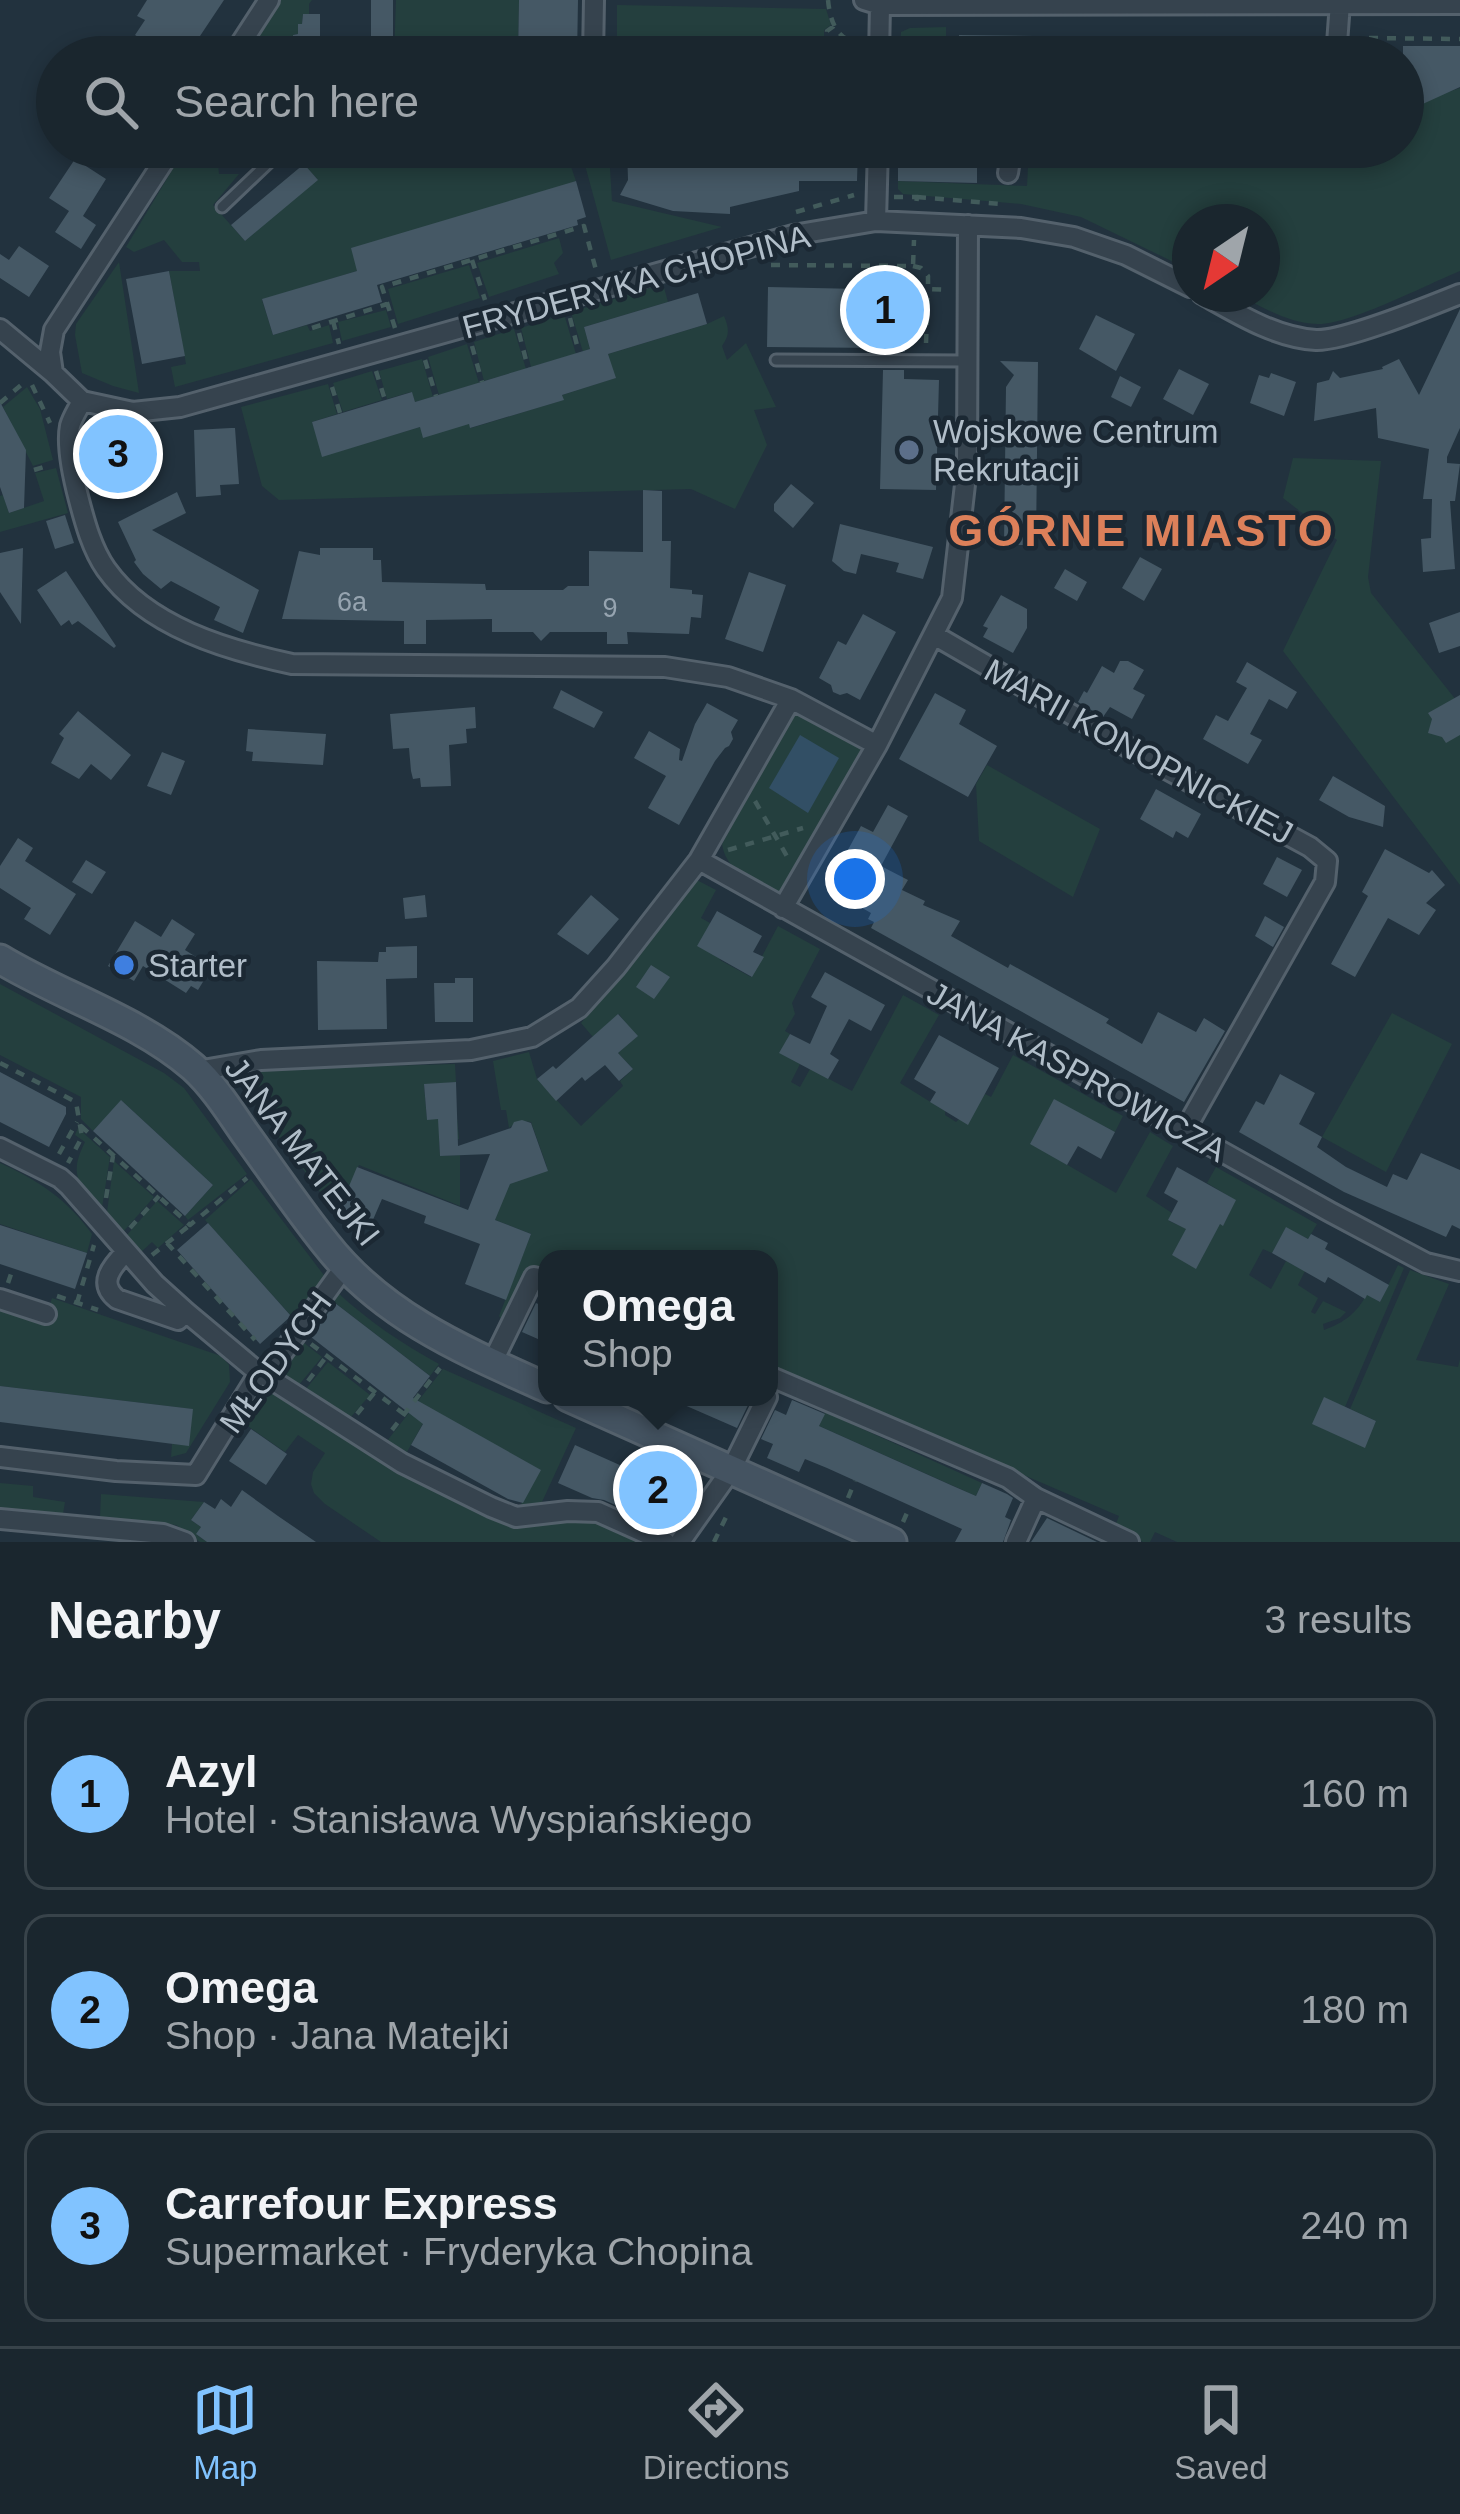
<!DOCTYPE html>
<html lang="en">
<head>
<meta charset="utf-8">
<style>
	:root { --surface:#1a262e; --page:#27323a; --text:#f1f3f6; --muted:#9fa5aa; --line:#38434a; --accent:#81c3ff }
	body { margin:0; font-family:Helvetica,sans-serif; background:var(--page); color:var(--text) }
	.compass { position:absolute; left:1172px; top:204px; width:108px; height:108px; border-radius:50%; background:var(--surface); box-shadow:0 6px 18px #0003; rotate:215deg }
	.you { position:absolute; left:855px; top:879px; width:42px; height:42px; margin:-30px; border:9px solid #fff; border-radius:50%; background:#1a73e8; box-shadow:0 0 0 18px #1a73e833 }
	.badge { display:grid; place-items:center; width:78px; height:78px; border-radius:50%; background:var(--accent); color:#111; font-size:39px; font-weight:700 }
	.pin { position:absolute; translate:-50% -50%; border:6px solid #fff; box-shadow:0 3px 12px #0006 }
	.popup { position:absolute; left:538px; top:1250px; width:240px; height:156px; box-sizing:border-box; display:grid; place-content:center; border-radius:24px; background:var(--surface); filter:drop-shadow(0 3px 9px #0005); font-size:39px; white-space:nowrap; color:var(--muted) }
	.popup b { font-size:45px; color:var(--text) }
	.popup::after { content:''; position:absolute; left:50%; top:100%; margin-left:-24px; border:24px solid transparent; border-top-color:var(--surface) }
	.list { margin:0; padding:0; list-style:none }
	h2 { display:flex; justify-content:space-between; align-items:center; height:156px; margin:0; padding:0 48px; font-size:51px }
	h2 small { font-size:39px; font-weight:400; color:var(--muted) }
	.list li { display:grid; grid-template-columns:78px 1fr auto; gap:36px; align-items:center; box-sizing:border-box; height:192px; margin:0 24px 24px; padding:0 24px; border:3px solid var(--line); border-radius:24px }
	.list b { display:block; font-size:45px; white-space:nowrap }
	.list p { margin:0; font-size:39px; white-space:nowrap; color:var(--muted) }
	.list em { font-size:39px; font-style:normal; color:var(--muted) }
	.icon { flex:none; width:66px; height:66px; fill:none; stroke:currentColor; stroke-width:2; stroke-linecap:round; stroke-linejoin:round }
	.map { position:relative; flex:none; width:1460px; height:1542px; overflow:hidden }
	.search { position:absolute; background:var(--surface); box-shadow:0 6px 18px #0003; left:36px; right:36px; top:36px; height:132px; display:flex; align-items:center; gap:30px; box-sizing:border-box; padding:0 42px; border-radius:66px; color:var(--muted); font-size:45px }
	.sheet { height:804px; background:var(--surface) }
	nav { display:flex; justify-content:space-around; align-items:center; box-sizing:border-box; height:168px; border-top:3px solid var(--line); background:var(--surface); font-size:33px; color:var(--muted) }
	nav a { display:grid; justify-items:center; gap:6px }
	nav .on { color:var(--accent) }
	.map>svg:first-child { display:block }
</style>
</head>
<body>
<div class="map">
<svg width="1460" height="1542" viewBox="0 0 1460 1542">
	<rect width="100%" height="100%" fill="#22323e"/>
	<path fill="#243f3e" d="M278,0h34l-3,4v10h-6l-1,10 -4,1v9l-5,1v10l-4,1v10l-48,1z
		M396,0h123l-1,57h-124z
		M617,5l209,4 5,16 -7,5v11l5,5 8,1 7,-6 13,3v13h-240z
		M946,27v16h-8v8l-38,-1 1,-18 9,-4z
		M1460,88v183c-32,13 -113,55 -143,53 -29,-1 -55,-17 -80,-30h25v-72h-72v48l-109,-53 -60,-13 -118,-10 -5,-5v-8l129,5 2,-39h374v-12l11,-12 5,-1v-20z
		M186,147h53v16l-21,1 1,10h20l-26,31 32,36 72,-62 -13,-15 13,-7h54v-10h168l1,8h27l9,26 -219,90 -95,29 11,35 34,-10 3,6 19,-6 4,18 -158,44 -4,-20 15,-3 -17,-93h31l-1,-9h-17l-18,-22 -30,12 -8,-5z
		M580,147h35l3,20 -8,1 2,33 110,26 -111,33z
		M559,238l4,15 -9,10 5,11 -70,23 -12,-34z
		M119,262l20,131 -26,-7 -31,-13 -7,-38 1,-11z
		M469,265l11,33 -82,26 -10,-35z
		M663,284l5,18 -84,25 6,22 -7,3 -12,-40z
		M386,310l5,17 -49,14 -4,-19z
		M564,314l12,40 -45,13 -10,-39z
		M724,316c5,12 6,19 -2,30l5,14 19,-17 30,64 -22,3 13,35 -32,64 -44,-20 -412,11 -17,-14 -21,-79 87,-23 9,30 -25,8 11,34 97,-29 49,-3 2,4 92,-28 -1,-5 53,-17 -7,-24 99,-30z
		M514,329l12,40 -42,12 -10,-39z
		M467,344l12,39 -40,12 -11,-38z
		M422,359l11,38 -18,5 -4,-10 -24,7 -8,-28z
		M372,371l10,29 -39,12 -10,-29z
		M27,387l13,22 13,51 -20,6 -30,-59z
		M1293,458l88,3 -13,116 3,16 89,112v180l-177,-234 54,-111 -54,-42z
		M56,468l12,45 -68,19v-36l3,-1 6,18 35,-12 -9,-28z
		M799,712l60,31 3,12 -74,132 -12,6c-23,-13 -50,-21 -54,-49l71,-128z
		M987,765l113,64 -27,68 -94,-56 -3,-57z
		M693,878l23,12 -15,28 9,5 10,37 31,17 27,-51 42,23 -28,54 3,11 -10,17 5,3 -10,19 20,11 -9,18 9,5 10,-18 42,22 51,-96 36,20 -39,68 45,28v4l11,7 3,-3 8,4 18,-29 6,3 22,-42 110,61 -8,16 -61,-32 -2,56 64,37 34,-61 23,14 -27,50 26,17 -3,8 16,7 32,-5 6,2 6,-11 -6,-3 7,-14 -23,-14 9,-16 101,57 -9,15 -22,-11 -14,25 -9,-4 -14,26 22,14 15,-28 19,10 -7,14 20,13 -7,14 4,2 8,-13 23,11 -6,6 -17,6 1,6c21,-8 32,-16 43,-36l13,8 18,-37 6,3 -59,139 -21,-9 -11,26 52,23 11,-26 -26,-12 60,-139 39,14 -33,76 42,7 2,-8v183h-283l-22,-10 -5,10h-7l-29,-13 5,-13 -350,-150v-107h-222v12l-13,-4 -29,57 -6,-8 32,-82 -36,-14 13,-40 39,-13 -16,-45c-12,-1 -13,-1 -22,6l-3,-18h-5l-8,-49 36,-9 8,27 44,47 42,-40 -3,-5 13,-12 -15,-16 18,-16 -17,-23 -26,23 -12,-14 49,-57z
		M0,984l164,89 20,15 63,86 -59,46 -3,-4 28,-31 -91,-84 -29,30 -12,-12v-22l-81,-42z
		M1392,1013l60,31 -66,128 -64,-35z
		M455,1064l1,18 -32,3 3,34 30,-1 2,21 -20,2 1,15 20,-1v51l-101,-41 -22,50 -98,-132 4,-13z
		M78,1128l32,29 -9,57c-20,-31 -34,-36 -16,-72l-10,-7z
		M114,1161l40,36 -31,35 -16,-20z
		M0,1163c38,17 68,37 92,71l-5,19 -87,-29z
		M251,1179l75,99 -33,40 -88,-98z
		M157,1201l27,24 -26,23 -6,-6 -11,10 -15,-16z
		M336,1291c32,30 65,52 103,73l-9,12 -100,-77z
		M52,1298l169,58 8,9 1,17 -44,71 -15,4 1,-13 17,1 3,-36 -192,-23v-78l48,2z
		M299,1339l23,18 -24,29 -19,-14z
		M328,1362l42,33 -21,24 -44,-29z
		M443,1369l133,59 -34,74 -23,6 21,-38 -109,-61 -24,43 -20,-11z
		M261,1386l11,1 239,134 71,-4 14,3 50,22h-265l-56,-38 -11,-11 -3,-9 2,-12 12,-19 -27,-18 -13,17 -46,-32z
		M825,1412l157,71 -6,13 -157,-70z
		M0,1483l33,3v11l32,5 -2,12 -63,-6z
		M101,1494l103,8 -13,18 10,7 -4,8 10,7h-7l-24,-17 -76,-7z"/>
	<path fill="#324f65" d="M800,735l39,23 -31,55 -39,-25z"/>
	<path fill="#455865" d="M147,0h77l-38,57h-45l8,-13 -14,-9 10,-15 -8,-4z
		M371,0h22v37h74v20h-96z
		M519,0h59l-1,57h-59z
		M303,14h17v22h-5l1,11 -4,-1 -1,11h-18v-22l5,-1v-10h4z
		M959,35l362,5v17h-362z
		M1403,46h57v41l-57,26z
		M627,147h231l-1,34h-58v10l-69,16v7l-57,-3 -53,-16 8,-15z
		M898,147h79v36l-79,-2z
		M75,159l31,20 -23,37 13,9 -15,24 -26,-17 14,-21 -20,-13z
		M304,164l14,16 -73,61 -14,-16z
		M576,181l10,36 -9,3 1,5 -201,60 5,17 -109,33 -11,-36 95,-28 -6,-23z
		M19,246l30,20 -20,31 -29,-19v-24l9,6z
		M169,271l16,85 -43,8 -16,-85z
		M768,287l138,3 -1,62h-22v-4l-116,-1z
		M698,293l9,31 -99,30 8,24 -54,17 2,5 -94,28 -1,-4 -46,14 -3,-11 -98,30 -10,-35 100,-30 3,10 175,-53 -6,-22z
		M1460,309v119l-13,29v6l13,1 -5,37h-5l5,68 -32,3 -2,-33 10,-1 1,-39h-9l6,-50 -51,-11 -2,-30 -62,13 3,-38 12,-3 4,-9 7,7 43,-9 -1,-2 17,-8 20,36z
		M1096,315l39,19 -19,37 -37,-22z
		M1000,361l38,1 -2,183h-32l2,-158 8,-12z
		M1179,369l30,15 -16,31 -30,-16z
		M883,370h21v9l35,1 -3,110 -56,-1z
		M1271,373l25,9 -12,34 -34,-13 9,-28 10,3z
		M1120,376l21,11 -10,20 -20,-10z
		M0,402l26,48 -2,58 -15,5 -9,-26z
		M231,428h4l4,56 -19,1 1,10 -25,2 -2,-67z
		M94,434l47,5 -3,38 -42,-4 2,-19h-6z
		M791,484l23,19 -21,25 -19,-17v-7z
		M643,490l19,1v50h9l-1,47 22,2v4l11,1 -2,23 -10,-1 -2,17 -62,-2 1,12h-21v-12h-57l-9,9 -8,-9h-41v-13l-66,1v24h-22v-23l-122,-2 17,-68 21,4v-7h53v12h8l1,22 103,2 1,6h77l5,-4h21v-35l54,1z
		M177,492l9,21 -34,17 107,60 -16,43 -29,-13 6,-13 -49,-26 -10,8 -18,-15 -9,-12 2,-2 -18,-38z
		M65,515l9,28 -19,6 -9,-28z
		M840,524l93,23 -10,32 -27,-7 3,-9 -38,-9 -5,20 -12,-3 -12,-10z
		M23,548l-2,76 -21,-32v-39z
		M1140,557l22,12 -18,32 -22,-13z
		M1065,569l22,13 -10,19 -23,-13z
		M66,571l50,75 -2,2 -36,-27 -6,4 -3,-5 -8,6 -24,-36z
		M749,572l37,13 -23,67 -38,-13z
		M1001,595l26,14v19l-14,25 -30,-16 5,-9 -5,-2z
		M1460,612v34l-21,7 -10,-30z
		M863,614l33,18 -36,68 -13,-7 -7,2 -7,-3 -2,-7 -12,-7 19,-37 8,4z
		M1120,661h8l16,9 -11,19 12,6 -13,24 -22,-12 -7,10 -25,-15 6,-11 3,2 15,-27 12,7z
		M1247,662l50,30 -10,17 -18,-10 -19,35 12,6 -14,24 -45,-25 13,-24 12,6 19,-33 -11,-6z
		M561,690l42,22 -9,16 -41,-20z
		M935,693l31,17 -7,14 38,22 -29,51 -69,-38z
		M1460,695v40l-14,8 -4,-6 -14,-4 4,-14 -4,-6z
		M707,703l31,17 -7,12 2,7 -4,7 -4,2 -10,13 -36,64 -31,-17 18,-32 -32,-18 15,-27 31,18 -1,11 3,1 13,-37z
		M475,707l1,21 -10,1 1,14 -18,2 2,41 -30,1 -1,-9 -7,1 -2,-8 -2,-23 -16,1 -3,-35z
		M78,711l53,44 -20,25 -20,-16 -12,15 -28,-16 13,-25 -5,-4z
		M248,729l78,5 -3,31 -71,-4 1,-9 -7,-1z
		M162,752l23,9 -14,34 -24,-9z
		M1333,776l52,30 -2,21 -34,-10 -30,-17z
		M1156,789l45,25 -13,24 -12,-7 -3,7 -33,-19z
		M888,805l20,11 -27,50 27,14 -6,10 23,11 -2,4 37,16 -9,15 57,32 2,-4 99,55 -3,4 36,21 16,-32 38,20 8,-14 21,13 -41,71 -313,-174 3,-6 -6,-3 3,-6 -44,-25 34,-62 12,6z
		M18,838l15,10 -8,13 51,33 -26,41 -26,-16 7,-11 -31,-20v-22z
		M1385,849l44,24 3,-3 13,15 -19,18 10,7 -17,25 -31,-17 -33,59 -24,-13 37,-68 -6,-4z
		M1277,857l25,13 -15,27 -24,-13z
		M86,860l20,12 -14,22 -20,-12z
		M425,895l2,22 -22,2 -2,-21z
		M591,895l28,24 -31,36 -31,-21z
		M717,911l45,25 -9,16 11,5 -12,20 -55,-31z
		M1265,916l19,11 -11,20 -18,-11z
		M172,919l23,15 -10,16 27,17 -14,23 -7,-4 -5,7 -43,-27 -9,15 -26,-15 27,-45 26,16z
		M417,946v32l-31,1 1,50 -69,1 -1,-69 61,1 1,-10h7v-5z
		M651,965l19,12 -16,22 -18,-12z
		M825,972l60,33 -14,26 -22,-12 -19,35 9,6 -11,19 -49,-26 11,-19 20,10 17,-38 -16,-9z
		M455,978h18v44h-38l-1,-39h21z
		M618,1014l20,22 -20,17 15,16 -14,12 -14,-16 -20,16 -3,-4 -26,24 -19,-22 16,-13 3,3z
		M939,1035l60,33 -31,57 -38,-23 6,-10 -22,-13z
		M0,1072l66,35v7l-17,33 -49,-25z
		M1280,1074l35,19 -16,31 23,13 -5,10 29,20 41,20 6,-13 14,6 14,-27 39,17v59l-8,-4 -6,12 -102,-45 -105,-60 17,-31 8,4z
		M456,1082l2,64 53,-18 3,-6 8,-2 9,3 17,48 -38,13 -15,36 36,14 -25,66 -41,-16 15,-40 -56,-21 2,-7 -44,-17 -13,30 -32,-14 20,-48 111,43 22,-56 -50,2 -2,-37 -11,1 -3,-36z
		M1054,1099l61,33 -14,27 -23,-13 -11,19 -37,-21z
		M121,1100l92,85 -28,31 -92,-85z
		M1177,1167l59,33 -13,26 -3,-2 -24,45 -24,-14 14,-26 -18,-9 10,-19 -14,-8z
		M208,1223l83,93 -31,28 -83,-94z
		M0,1225l87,28 -12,36 -75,-25z
		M1286,1227l22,12 3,-5 17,9 -3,6 64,36 -9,17 -13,-7 -2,4 -37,-22 -3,6 -53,-30z
		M335,1303l95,73 -17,22 128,72 -18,33 -15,-4 -97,-54 12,-21 -112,-87z
		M536,1303l11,5v35l-25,-11z
		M0,1386l193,23 -4,37 -189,-24z
		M666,1397h79l6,2 -14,29z
		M1324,1397l52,24 -11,27 -53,-24z
		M792,1400l33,14 -6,12 134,60 23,10 6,-13 25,11 6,4 -8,19 6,3 -8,22h-48l7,-13 -135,-61 -22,-9 -6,13 -32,-14 6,-14 -12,-5 14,-29 11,5z
		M251,1429l36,25 -21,31 -37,-24z
		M575,1445l114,51 -17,34 -68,-30 -12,-2 -34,-15z
		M242,1490l36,26 38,26h-109l-11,-8 5,-7 -10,-7 13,-18 11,7 6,-10 10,8z
		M1047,1518l50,24h-66z"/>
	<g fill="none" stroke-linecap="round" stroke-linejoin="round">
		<defs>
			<path id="lane" d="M222,207l63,-60
				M776,360l190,1"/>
			<path id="street" d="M864,0l16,5 580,-1
				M232,57l37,-57
				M593,57l1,-57
				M879,57l1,-52
				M1336,57l4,-54
				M1008,173l4,-26
				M876,221l2,-74
				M1202,294c34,19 74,44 114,46 29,1 114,-34 144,-46
				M0,329l53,44 29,28 51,11 47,-5 613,-172 83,-14 145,7 53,9 52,18 64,32
				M53,373l-3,-21 4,-22 119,-183
				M82,401c-4,8 -10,17 -12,25 -4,20 4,55 9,74 6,23 13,49 27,69 41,58 121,81 186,95l373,3 63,10 63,22 86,46
				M934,635l223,129 153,83 17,14 -2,21 -140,248
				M699,860l631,352 96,51 34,8
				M783,908l94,-163 75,-147 15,-131 1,-242
				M197,1071l64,-11 210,-10 61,-13 47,-29 37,-41 83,-107 92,-161
				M0,1148l60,30 9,8 86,98 31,28
				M126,1252c-14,14 -29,31 -9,47l61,21 8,-8 73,61
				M0,1299l46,15
				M492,1363l42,-86 13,5
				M266,1376l136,87 89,44 25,10 52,-6 30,1 67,30
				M769,1376l239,102 28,20 93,44
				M0,1457l116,14 80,4 63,-102 7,3 79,-110
				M0,1519l163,15 22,8
				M680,1542l51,-72 36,-73
				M1016,1542l20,-44"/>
			<path id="secondary" d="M0,959c61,37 139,61 193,108 20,18 36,43 51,65 27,37 53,76 82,112 57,73 139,107 221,144
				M568,1397l324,145"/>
		</defs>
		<use href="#lane" stroke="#54616c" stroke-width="15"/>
		<use href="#street" stroke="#54616c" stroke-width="24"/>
		<use href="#secondary" stroke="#54616c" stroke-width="33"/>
		<path stroke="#425b5b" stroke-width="4.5" stroke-dasharray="9 9" stroke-linecap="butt" d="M828,0c2,21 9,42 32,42
			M834,26l-7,5 1,8 8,3 6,-6
			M1369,38l91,1
			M896,55l63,1
			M894,197h23l-1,8
			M917,197l84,7
			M796,212l58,-17
			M472,260l13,40
			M771,265l142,1 1,-26
			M913,266l8,2 7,8v13l22,1
			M570,318l9,35
			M333,321l6,23
			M312,328l75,-24
			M395,328l-13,-41 202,-61 12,44
			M519,333l9,35
			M926,343l2,-54
			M472,346l10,36
			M425,360l11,36
			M376,371l9,29
			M32,385l18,38
			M332,387l8,26
			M0,403l27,-23
			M34,470l16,-5
			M755,801l33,57
			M728,850l75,-22
			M0,1063l76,39 6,35 -14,26
			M81,1126l109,99 57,-47
			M59,1154l18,-32
			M106,1198l7,-42
			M130,1228l29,-32
			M167,1243l88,97
			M152,1255l38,-30
			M8,1283l5,-15
			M57,1296l41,14
			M77,1303l17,-58
			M311,1344l93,70
			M308,1381l18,-24
			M357,1414l18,-22
			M392,1430l48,-62
			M848,1498l7,-17
			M903,1522l7,-16
			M714,1542l13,-27"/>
		<use href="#lane" stroke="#36434e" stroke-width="9"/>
		<use href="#street" stroke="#36434e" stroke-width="18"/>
		<use href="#secondary" stroke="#445361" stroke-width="27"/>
	</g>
	<circle fill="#5c6f8a" stroke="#1b2833" stroke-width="4.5" cx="909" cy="450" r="12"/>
	<circle fill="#3f7fe0" stroke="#1b2833" stroke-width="4.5" cx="124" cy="965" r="12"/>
	<g text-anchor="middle" stroke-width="9" stroke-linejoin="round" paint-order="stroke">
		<g font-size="27" fill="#96a4b0">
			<text x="352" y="611">6a</text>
			<text x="610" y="617">9</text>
		</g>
		<g font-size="33" fill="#b1bec9" stroke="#1b2833">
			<text transform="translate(636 281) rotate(-15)" y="12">FRYDERYKA CHOPINA</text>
			<text transform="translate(1139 751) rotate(29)" y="12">MARII KONOPNICKIEJ</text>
			<text transform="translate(1077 1071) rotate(29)" y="12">JANA KASPROWICZA</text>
			<text transform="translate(303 1151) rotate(52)" y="12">JANA MATEJKI</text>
			<text transform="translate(275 1362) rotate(-54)" y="12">MŁODYCH</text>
		</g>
		<g font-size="33" fill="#b1bec9" stroke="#1b2833" text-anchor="start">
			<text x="933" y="443">Wojskowe Centrum<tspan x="933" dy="38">Rekrutacji</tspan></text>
			<text x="148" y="977">Starter</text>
		</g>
		<g font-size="45" font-weight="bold" letter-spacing="3" fill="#dc805a" stroke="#1b2833">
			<text x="1142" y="546">GÓRNE MIASTO</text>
		</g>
	</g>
</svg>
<svg class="compass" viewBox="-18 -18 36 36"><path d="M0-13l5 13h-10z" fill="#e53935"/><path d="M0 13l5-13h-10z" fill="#9fa5aa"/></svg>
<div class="you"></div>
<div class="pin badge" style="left:885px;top:310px">1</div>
<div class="pin badge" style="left:658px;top:1490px">2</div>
<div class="popup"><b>Omega</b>Shop</div>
<div class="pin badge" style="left:118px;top:454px">3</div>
<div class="search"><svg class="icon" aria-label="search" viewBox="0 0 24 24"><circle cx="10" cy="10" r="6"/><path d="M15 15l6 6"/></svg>Search here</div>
</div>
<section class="sheet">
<h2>Nearby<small>3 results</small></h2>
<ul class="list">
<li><span class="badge">1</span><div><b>Azyl</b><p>Hotel · Stanisława Wyspiańskiego</p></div><em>160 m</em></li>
<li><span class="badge">2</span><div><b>Omega</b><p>Shop · Jana Matejki</p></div><em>180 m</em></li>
<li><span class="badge">3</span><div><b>Carrefour Express</b><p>Supermarket · Fryderyka Chopina</p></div><em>240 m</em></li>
</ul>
</section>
<nav>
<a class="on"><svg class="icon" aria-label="map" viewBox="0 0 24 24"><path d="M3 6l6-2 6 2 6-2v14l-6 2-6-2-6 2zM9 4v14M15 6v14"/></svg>Map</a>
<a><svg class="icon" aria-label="directions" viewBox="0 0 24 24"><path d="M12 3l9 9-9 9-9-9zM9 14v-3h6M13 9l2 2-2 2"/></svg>Directions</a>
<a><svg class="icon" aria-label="saved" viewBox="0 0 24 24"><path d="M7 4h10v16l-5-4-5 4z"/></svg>Saved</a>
</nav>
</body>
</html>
